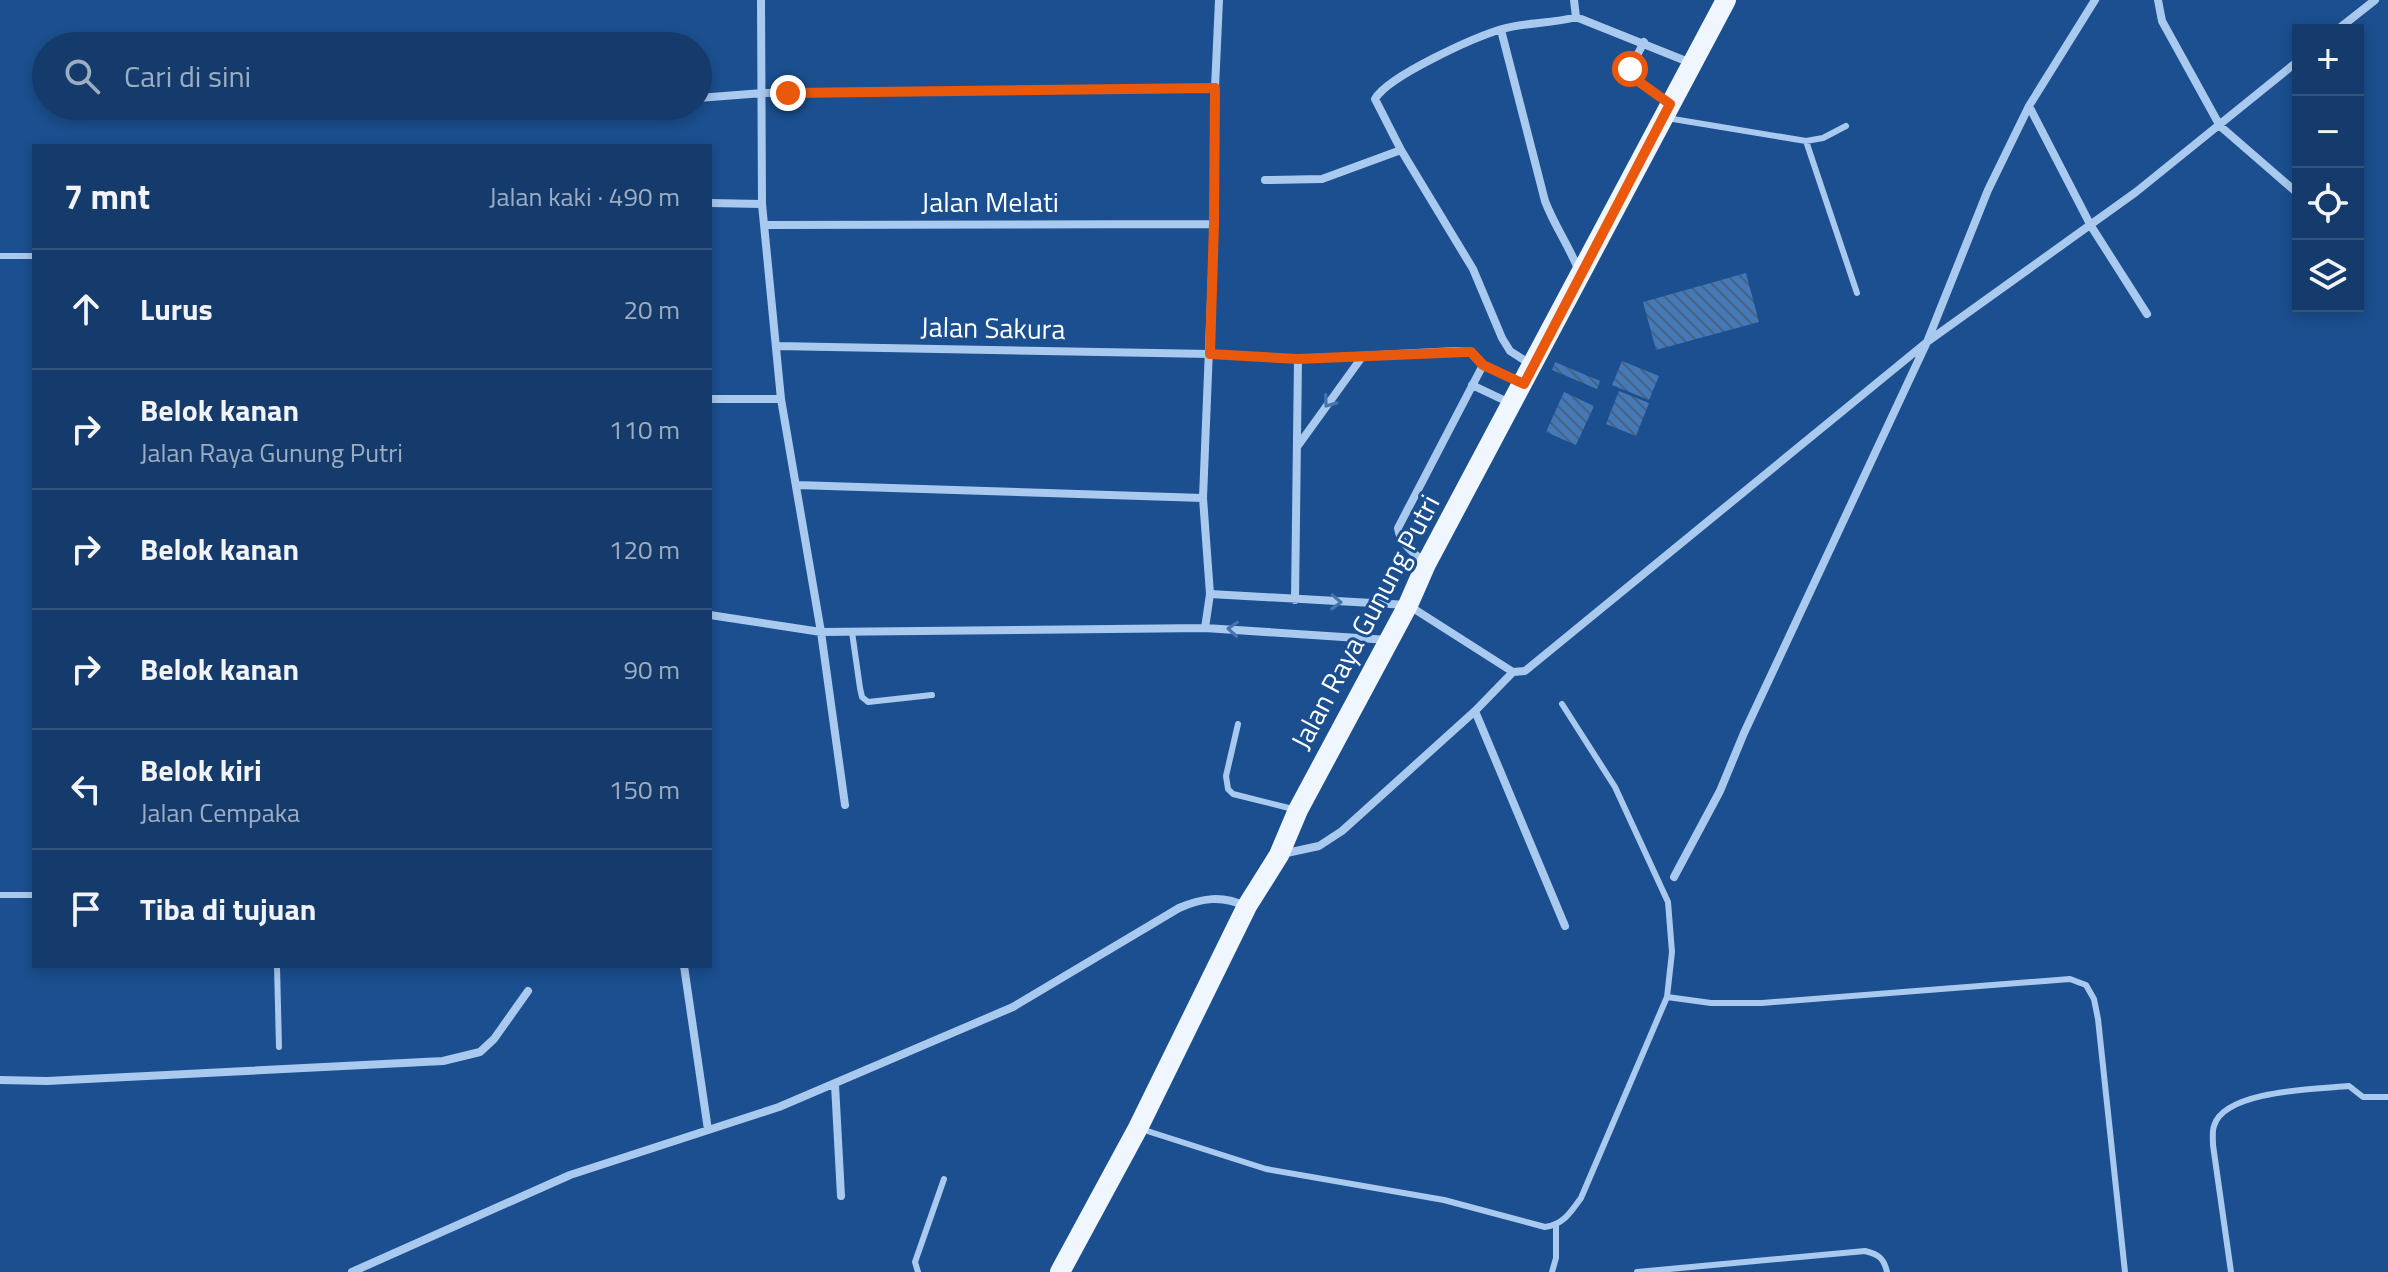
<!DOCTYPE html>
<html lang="id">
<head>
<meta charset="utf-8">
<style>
	:root { --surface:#143b6b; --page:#214673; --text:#f1f3f6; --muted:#9dadc1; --line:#33557e }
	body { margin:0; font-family:"Titillium Web",sans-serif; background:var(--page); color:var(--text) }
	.controls { position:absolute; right:24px; top:24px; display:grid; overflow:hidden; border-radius:0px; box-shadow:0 4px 12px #0003 }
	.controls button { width:72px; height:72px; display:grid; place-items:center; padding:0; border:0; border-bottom:2px solid var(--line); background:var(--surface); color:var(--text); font:40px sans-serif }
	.stop { position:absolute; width:24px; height:24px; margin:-18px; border:6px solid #ea580c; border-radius:50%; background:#fff }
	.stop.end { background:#ea580c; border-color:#fff; box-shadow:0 2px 8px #0008 }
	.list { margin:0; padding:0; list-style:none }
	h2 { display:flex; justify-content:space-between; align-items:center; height:104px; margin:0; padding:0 32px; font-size:34px }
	h2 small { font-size:26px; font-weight:400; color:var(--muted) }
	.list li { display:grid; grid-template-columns:52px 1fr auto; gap:24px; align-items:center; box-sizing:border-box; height:120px; padding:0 32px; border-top:2px solid var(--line) }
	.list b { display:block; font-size:30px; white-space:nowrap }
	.list p { margin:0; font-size:26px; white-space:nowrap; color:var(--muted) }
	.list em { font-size:26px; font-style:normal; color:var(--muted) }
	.icon { flex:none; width:44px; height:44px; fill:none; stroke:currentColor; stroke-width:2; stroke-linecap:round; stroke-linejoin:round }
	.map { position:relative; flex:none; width:2388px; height:1272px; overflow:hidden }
	.search { position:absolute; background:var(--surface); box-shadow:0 4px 12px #0003; left:32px; top:32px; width:680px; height:88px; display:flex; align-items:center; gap:20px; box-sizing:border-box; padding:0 28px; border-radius:44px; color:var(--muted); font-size:30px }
	.panel { position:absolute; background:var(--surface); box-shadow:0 4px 12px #0003; left:32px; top:144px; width:680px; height:824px; border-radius:0px }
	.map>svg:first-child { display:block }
</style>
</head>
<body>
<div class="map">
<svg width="2388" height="1272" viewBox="0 0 2388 1272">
	<defs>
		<pattern id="building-back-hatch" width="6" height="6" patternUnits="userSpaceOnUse" patternTransform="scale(2)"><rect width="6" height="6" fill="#4478b7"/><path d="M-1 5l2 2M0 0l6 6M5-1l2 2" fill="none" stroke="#486282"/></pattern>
	</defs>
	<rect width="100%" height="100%" fill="#1b4f8f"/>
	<path fill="url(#building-back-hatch)" d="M1746,273l13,49 -103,28 -13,-48z
		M1622,361l37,15 -10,24 -37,-15z
		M1555,362l45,19 -3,8 -45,-19z
		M1619,391l30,12 -13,33 -30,-12z
		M1564,392l30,14 -18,39 -30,-13z"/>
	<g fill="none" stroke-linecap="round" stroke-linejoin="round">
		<path stroke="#a9c9ee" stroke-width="6" d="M1667,118l139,23 17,-3 23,-12
			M1806,141l51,152
			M0,256h34
			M852,632l8,56 2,9 6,5 64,-7
			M1238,724l-12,52 2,13 5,5 60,15
			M0,895h34
			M277,966l2,81
			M1667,997l44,6h51l308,-24 16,6 8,14 4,20 27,253
			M1141,1129l125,40 178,31 101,27c18,-2 26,-15 36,-29l86,-201 5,-45 -4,-50 -53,-115 -53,-83
			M918,1272l-3,-10 29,-83
			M1552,1272l4,-14v-33
			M1637,1272l228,-21c13,3 19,7 22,21
			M2231,1272l-18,-127c0,-5 -1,-14 1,-19 10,-36 104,-37 135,-40l14,11h25"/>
		<path stroke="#a9c9ee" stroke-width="8" d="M761,0l1,204 19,195 40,233 24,173
			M2158,0l4,21 58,105 75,65
			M1576,17l115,46
			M1501,30l44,171c9,24 24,45 34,70
			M2337,30l38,-30
			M1644,42l-14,27 1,7 39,28
			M698,98l65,-5 452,-5
			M2029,106l62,120 56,88
			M1265,180l57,-1 79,-29
			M710,203l52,1
			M766,225l448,-1
			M776,346l434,8 88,5 158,-8 15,1 12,13 -85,163c2,16 16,25 27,35
			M1483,365l40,19
			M1532,365l-22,-14 -8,-13 -29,-69 -72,-119 -26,-51c13,-23 100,-62 127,-70 24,-7 50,-5 74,-12l-2,-17
			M1472,385l40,19
			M710,399h71
			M1297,447l65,-90
			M796,485l407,13
			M1210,594l198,11 105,67 12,-1 402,-329 209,-150 162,-131
			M1295,600l3,-241
			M710,615l111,17 384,-4 184,12
			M1205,628l5,-34 -7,-96 11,-274 1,-136 4,-88
			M1475,711l90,215
			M1282,854l37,-8 23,-15 133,-120 38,-39
			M1674,877l46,-86 24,-58 183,-391 61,-152 41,-84 66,-106
			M684,966l24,164
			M0,1080l47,1 396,-20 37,-9 14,-13 34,-48
			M835,1085l6,111
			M352,1272l218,-97 209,-68 234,-100 166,-99c23,-10 43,-13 66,-2"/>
		<path stroke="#f0f6ff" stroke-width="20" d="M1060,1272l78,-144 109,-222 32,-51 19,-45 110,-205 18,-41 300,-564"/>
	</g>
	<defs><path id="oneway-chevron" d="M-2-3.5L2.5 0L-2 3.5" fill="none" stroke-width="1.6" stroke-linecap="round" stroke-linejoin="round" transform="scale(2)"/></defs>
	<g stroke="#4674ac">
		<use href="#oneway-chevron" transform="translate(1329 402) rotate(126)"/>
		<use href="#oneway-chevron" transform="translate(1336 602) rotate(2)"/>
		<use href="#oneway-chevron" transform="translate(1233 629) rotate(-176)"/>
	</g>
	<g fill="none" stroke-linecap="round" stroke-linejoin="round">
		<path stroke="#ea580c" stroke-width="10" d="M788,93l427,-5 -1,136 -4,130 88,5 168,-7h5l12,13 41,19 146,-280 -39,-28 -1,-7"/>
	</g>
	<g text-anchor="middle" stroke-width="6" stroke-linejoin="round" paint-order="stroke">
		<g font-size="28" fill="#fff" stroke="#1b4f8f">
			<text x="990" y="212">Jalan Melati</text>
			<text transform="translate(993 328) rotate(1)" y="10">Jalan Sakura</text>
			<text transform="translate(1365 622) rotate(-62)" y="10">Jalan Raya Gunung Putri</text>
		</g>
	</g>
</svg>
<div class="controls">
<button>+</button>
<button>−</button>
<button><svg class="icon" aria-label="locate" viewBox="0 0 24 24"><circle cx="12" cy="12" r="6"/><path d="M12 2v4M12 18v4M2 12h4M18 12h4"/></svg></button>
<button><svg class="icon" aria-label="layers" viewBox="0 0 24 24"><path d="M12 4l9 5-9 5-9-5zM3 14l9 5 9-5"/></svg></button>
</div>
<div class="stop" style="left:1630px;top:69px"></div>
<div class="stop end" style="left:788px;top:93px"></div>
<div class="search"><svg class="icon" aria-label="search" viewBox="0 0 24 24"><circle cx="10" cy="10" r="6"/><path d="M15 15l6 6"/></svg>Cari di sini</div>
<section class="panel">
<h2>7 mnt<small>Jalan kaki · 490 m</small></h2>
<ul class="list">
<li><svg class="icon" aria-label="ahead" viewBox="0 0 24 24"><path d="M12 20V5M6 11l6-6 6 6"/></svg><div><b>Lurus</b></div><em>20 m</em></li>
<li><svg class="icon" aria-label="right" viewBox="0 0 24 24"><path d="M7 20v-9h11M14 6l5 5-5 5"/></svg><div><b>Belok kanan</b><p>Jalan Raya Gunung Putri</p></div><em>110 m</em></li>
<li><svg class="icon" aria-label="right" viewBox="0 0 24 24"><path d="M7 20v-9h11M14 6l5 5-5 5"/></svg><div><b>Belok kanan</b></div><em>120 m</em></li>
<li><svg class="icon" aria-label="right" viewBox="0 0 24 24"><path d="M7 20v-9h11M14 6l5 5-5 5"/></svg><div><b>Belok kanan</b></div><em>90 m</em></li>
<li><svg class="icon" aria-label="left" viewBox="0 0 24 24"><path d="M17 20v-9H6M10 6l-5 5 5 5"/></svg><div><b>Belok kiri</b><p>Jalan Cempaka</p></div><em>150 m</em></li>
<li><svg class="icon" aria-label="arrive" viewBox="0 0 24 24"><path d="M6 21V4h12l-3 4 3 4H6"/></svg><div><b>Tiba di tujuan</b></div></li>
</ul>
</section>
</div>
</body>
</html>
